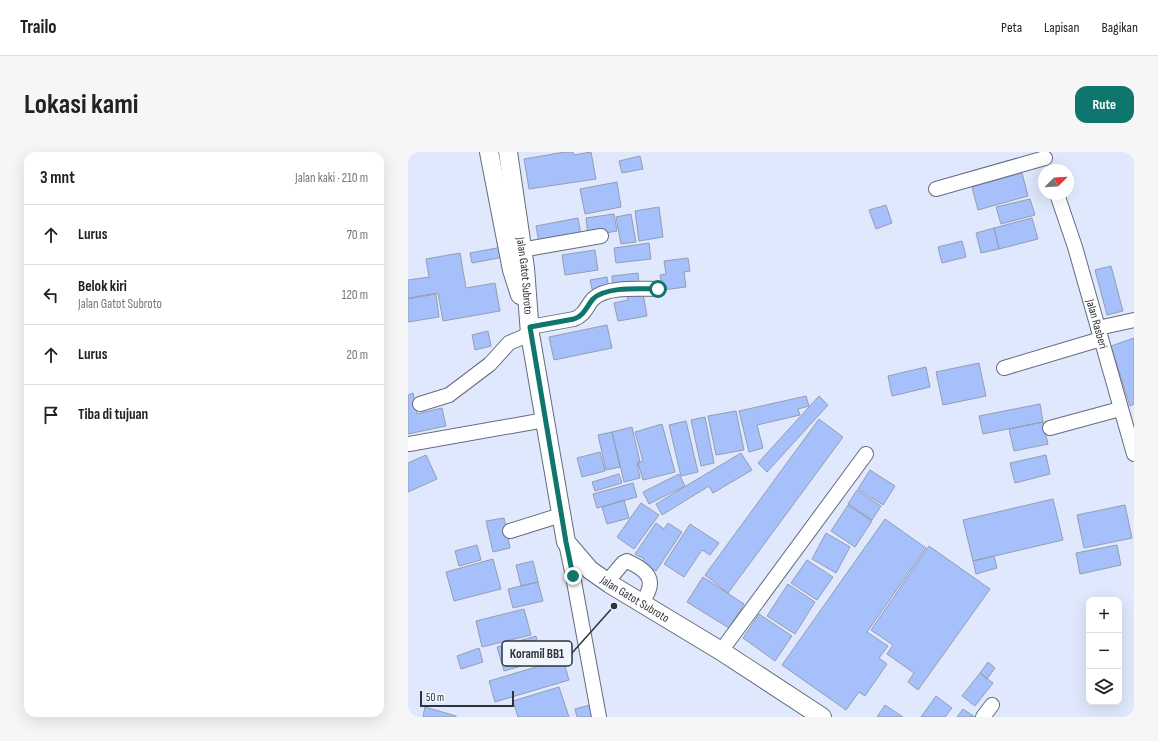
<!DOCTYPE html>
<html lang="id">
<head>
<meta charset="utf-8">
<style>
	:root { --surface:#fff; --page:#f6f6f6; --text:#222; --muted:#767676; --line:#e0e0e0; --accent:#0f766e }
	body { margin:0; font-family:"Sofia Sans Condensed",sans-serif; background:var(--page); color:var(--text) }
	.controls { position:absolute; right:12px; bottom:12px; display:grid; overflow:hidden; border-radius:8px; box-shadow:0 4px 16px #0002 }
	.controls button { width:36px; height:36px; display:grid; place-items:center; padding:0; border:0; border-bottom:1px solid var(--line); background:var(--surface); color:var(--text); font:20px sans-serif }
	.compass { position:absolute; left:630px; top:12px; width:36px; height:36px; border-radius:50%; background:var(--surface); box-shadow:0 4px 16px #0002; rotate:66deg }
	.scale { position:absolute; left:12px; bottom:10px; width:94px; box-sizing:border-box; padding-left:4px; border:2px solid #2f333a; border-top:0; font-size:11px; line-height:14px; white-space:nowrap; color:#2f333a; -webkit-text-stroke:3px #f1f5fd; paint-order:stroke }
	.stop { position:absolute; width:12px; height:12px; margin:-9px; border:3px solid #0f766e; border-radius:50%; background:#fff }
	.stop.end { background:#0f766e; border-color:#fff; box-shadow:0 1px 4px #0008 }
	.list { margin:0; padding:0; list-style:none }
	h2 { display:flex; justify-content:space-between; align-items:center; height:52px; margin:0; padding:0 16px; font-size:17px }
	h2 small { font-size:13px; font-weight:400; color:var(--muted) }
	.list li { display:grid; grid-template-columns:26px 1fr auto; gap:12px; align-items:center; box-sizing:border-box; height:60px; padding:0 16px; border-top:1px solid var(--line) }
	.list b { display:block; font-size:15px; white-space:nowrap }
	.list p { margin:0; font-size:13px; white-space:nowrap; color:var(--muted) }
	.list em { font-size:13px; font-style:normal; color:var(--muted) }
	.icon { flex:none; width:22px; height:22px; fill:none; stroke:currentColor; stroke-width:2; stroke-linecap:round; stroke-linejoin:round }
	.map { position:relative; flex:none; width:726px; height:565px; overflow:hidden; border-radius:12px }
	header { display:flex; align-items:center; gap:24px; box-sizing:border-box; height:56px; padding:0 20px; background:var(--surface); border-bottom:1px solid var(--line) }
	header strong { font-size:19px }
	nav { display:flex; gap:22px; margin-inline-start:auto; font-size:14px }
	.intro { display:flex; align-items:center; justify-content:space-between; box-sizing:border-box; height:96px; padding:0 24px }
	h1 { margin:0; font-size:28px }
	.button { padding:10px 18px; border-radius:12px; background:var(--accent); color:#fff; font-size:14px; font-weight:700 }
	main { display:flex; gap:24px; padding:0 24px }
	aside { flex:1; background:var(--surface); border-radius:12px; box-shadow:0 4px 16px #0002 }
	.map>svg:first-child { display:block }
</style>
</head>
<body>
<header>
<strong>Trailo</strong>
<nav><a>Peta</a><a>Lapisan</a><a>Bagikan</a></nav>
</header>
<div class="intro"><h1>Lokasi kami</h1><a class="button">Rute</a></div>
<main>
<aside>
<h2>3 mnt<small>Jalan kaki · 210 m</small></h2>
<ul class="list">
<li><svg class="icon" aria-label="ahead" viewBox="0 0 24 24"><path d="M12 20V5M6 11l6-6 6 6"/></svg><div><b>Lurus</b></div><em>70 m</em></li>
<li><svg class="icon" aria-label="left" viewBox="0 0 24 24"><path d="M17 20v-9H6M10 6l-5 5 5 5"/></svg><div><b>Belok kiri</b><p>Jalan Gatot Subroto</p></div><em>120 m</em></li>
<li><svg class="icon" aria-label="ahead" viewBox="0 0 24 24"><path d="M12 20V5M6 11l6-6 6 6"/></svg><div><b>Lurus</b></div><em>20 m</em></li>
<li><svg class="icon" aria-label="arrive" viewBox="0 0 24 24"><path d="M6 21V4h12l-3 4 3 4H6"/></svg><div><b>Tiba di tujuan</b></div></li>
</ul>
</aside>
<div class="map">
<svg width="726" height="565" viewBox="0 0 726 565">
	<rect width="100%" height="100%" fill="#dfe8fc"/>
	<path fill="#a6c0fb" stroke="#959db0" d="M157,0h8l1,3 17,-3 5,27 -67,10 -5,-30z
		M232,4l3,13 -21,4 -3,-12z
		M614,21l6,23 -50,14 -6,-23z
		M209,30l4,25 -36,7 -5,-25z
		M622,47l5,16 -34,9 -5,-17z
		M478,53l6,18 -16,6 -7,-19z
		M251,55l4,30 -24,4 -4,-30z
		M206,62l3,17 -29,5 -2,-18z
		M223,62l5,28 -15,2 -5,-27z
		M170,66l3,17 -42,8 -3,-17z
		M624,66l6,21 -39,10 -5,-21z
		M586,76l5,21 -18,4 -5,-20z
		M554,89l4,16 -24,6 -4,-16z
		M241,91l2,16 -35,4 -2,-15z
		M94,95l2,10 -32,6 -2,-10z
		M187,98l3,20 -33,5 -3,-20z
		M52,101l6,35 29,-5 5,28 -57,10 -5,-28 -30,5v-18l21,-3 -3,-18z
		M280,106l2,13 -6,1 2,15 -23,3 -3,-15 6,-1 -2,-13z
		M703,114l12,45 -16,4 -12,-45z
		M230,121l1,13 -26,3 -1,-13z
		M199,125l2,13 -16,3 -3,-13z
		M235,141l4,23 -29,5 -4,-18 14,-3 -1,-4z
		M28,142l3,23 -31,5v-23z
		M199,173l5,23 -58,12 -5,-23z
		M80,179l3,15 -16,4 -3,-15z
		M726,186v66l-4,2 -19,-60z
		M571,211l7,33 -43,9 -7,-33z
		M518,215l4,20 -38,9 -4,-20z
		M5,241l4,21 25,-6 4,18 -38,8v-39z
		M398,244l3,10 -11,3 2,6 -43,10 6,23 -14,4 -10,-41z
		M411,244l9,9 -61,67 -9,-9z
		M632,252l3,18 -60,12 -4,-18z
		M328,259l8,39 -28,5 -8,-39z
		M297,265l9,46 -13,3 -10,-46z
		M411,267l24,18 -115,156 -23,-18z
		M278,269l12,51 -17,4 -12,-51z
		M635,270l5,22 -34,7 -5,-22z
		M254,272l13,48 -32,8 -5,-17 5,-2 -8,-29z
		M224,275l8,35 -3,1 3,15 -16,4 -12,-50z
		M204,280l8,35 -14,3 -8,-35z
		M192,300l5,19 -23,6 -5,-19z
		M333,301l11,17 -39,23 -4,-7 -47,29 -6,-11z
		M18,303l11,24 -29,13v-29z
		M638,303l4,19 -35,9 -5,-20z
		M462,318l25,16 -12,19 -25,-16z
		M211,322l3,9 -27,8 -3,-9z
		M271,322l6,12 -36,18 -6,-12z
		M225,331l4,14 -40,11 -4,-14z
		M449,338l24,16 -9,14 -24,-16z
		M645,347l10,41 -90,21 -10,-41z
		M216,348l5,18 -22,6 -5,-17z
		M233,351l18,12 -25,34 -17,-12z
		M440,353l24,16 -17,26 -24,-16z
		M717,353l7,33 -48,10 -7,-33z
		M96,366l6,30 -17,4 -7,-31z
		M477,367l41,29 -59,84 21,14 -9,12 8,6 -22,32 -6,-4 -13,18 -64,-45z
		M248,371l8,6 4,-6 14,9 -26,39 -14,-9 2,-3 -9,-5z
		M282,372l29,19 -9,12 -8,-5 -18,27 -20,-13z
		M418,381l24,14 -14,26 -24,-14z
		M69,393l4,15 -22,6 -4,-15z
		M709,393l4,20 -41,9 -4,-21z
		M521,394l61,43 -72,101 -10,-8 6,-9 -27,-19 6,-9 -22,-15z
		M586,404l3,12 -21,6 -3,-13z
		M85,407l8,30 -47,12 -8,-29z
		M399,408l26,17 -16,23 -26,-17z
		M125,409l5,21 -17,4 -5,-21z
		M295,425l41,27 -15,24 -42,-26z
		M130,430l5,19 -30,7 -5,-19z
		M380,432l27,18 -20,32 -28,-18z
		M116,457l7,26 -49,12 -6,-26z
		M351,462l33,22 -17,25 -32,-23z
		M128,484l6,24 -38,11 -7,-24z
		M71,496l4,14 -22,7 -4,-13z
		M155,507l6,21 -74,22 -6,-21z
		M580,510l7,6 -8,11 -7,-6z
		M572,521l13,10 -18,23 -13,-10z
		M151,535l10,30h-51l-5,-16z
		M528,544l16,12 -7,9h-24z
		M182,553l3,12h-16l-2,-8z
		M477,553l18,12h-26z
		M17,555l31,9v1h-33z
		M555,557l12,8h-18z"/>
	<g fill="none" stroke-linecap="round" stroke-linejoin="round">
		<defs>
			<g id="minor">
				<path d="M528,37l109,-31"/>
				<path id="s1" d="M649,42l18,53 59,207"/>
				<path d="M113,98l80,-14"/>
				<path d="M122,175l44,-8c11,-4 12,-12 19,-20 13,-13 47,-10 65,-10"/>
				<path d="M690,176l36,-8"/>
				<path d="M596,216l97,-29"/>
				<path d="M12,252l29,-9 41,-31 19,-21 21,-9"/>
				<path d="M642,276l70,-19"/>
				<path d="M1,292l136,-24"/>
				<path d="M102,379l51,-16"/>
				<path d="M158,391l7,33 26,141"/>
				<path d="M199,430l16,-19 4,-2c11,5 27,13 22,28 -1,5 -5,9 -7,14"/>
				<path d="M313,499l145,-197"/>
				<path d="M575,565l9,-12"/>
			</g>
			<g id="major">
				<path d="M81,0l23,118 8,25"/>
				<path id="s2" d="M100,0l17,116 5,66 36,208 24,28 20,14 111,67 101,66"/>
			</g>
		</defs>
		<use href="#minor" stroke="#646c7d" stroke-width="16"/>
		<use href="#major" stroke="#646c7d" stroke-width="20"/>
		<use href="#minor" stroke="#fff" stroke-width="14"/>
		<use href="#major" stroke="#fff" stroke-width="18"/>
	</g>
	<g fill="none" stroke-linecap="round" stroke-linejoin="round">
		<path stroke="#0f766e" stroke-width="5" d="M165,424l-7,-34 -36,-215 44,-8c11,-4 12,-12 19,-20 13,-13 47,-10 65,-10"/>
	</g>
	<g text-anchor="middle" stroke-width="3" stroke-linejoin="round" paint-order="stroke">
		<g font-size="12" fill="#2f333a" stroke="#f1f5fd">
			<text dy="4" stroke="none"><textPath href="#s2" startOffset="125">Jalan Gatot Subroto</textPath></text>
			<text dy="4" stroke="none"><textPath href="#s1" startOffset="136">Jalan Rasberi</textPath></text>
			<text dy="4" stroke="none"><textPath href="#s2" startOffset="485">Jalan Gatot Subroto</textPath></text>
		</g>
	</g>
	<path fill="none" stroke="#2f333a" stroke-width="1.5" d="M206 454L164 501"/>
	<circle fill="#2f333a" stroke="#f1f5fd" stroke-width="1.5" cx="206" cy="454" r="4"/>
	<rect fill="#f1f5fd" stroke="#2f333a" stroke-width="1.5" x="94" y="489" width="70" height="25" rx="4"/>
	<g font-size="13" text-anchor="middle" font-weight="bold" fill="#2f333a">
		<text x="129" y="506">Koramil BB1</text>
	</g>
</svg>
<div class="controls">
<button>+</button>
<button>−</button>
<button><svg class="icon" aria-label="layers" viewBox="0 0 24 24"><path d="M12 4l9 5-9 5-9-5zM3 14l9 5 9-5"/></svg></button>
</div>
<svg class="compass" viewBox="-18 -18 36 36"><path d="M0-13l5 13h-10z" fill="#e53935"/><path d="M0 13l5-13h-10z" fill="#767676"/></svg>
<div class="scale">50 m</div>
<div class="stop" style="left:250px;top:137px"></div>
<div class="stop end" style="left:165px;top:424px"></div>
</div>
</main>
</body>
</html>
